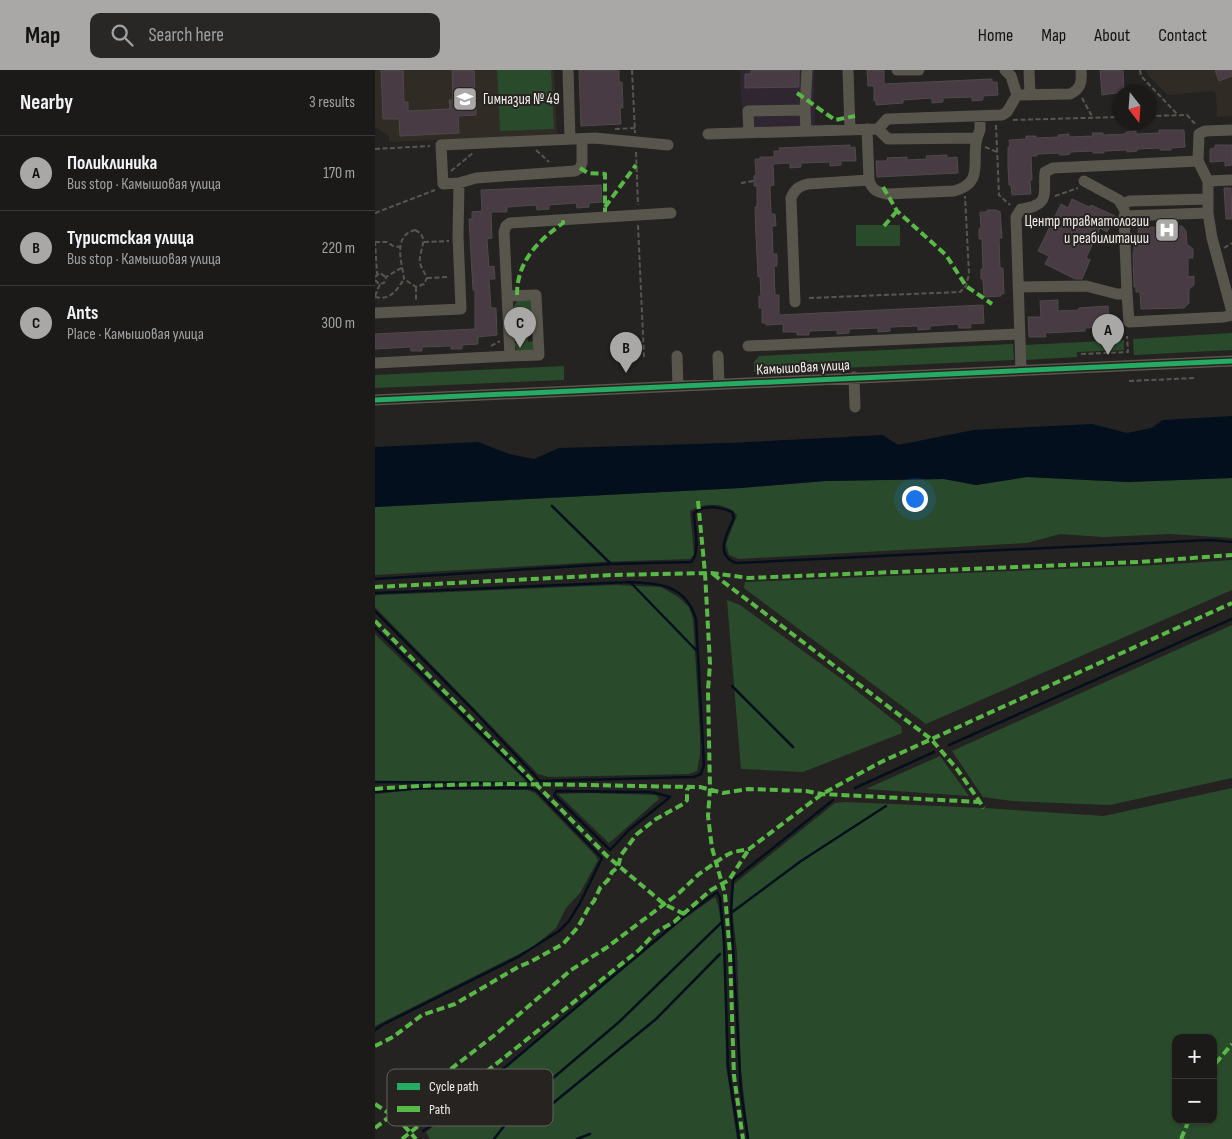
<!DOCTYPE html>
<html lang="en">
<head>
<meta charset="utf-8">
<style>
	:root { --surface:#1c1a19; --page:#292726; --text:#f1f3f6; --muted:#a0a1a2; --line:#3a3838; --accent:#aaa8a6 }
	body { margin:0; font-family:"Sofia Sans Condensed",sans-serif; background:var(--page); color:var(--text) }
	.controls { position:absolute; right:15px; bottom:15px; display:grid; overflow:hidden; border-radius:10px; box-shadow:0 1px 4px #0004 }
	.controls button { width:45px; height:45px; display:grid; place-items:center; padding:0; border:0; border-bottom:1px solid var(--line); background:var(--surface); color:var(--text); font:25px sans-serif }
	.compass { position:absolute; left:737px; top:15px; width:45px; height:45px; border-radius:50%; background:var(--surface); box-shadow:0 1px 4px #0004; rotate:163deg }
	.you { position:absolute; left:539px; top:428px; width:18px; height:18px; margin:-12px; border:4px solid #fff; border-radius:50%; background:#1a73e8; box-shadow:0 0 0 8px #1a73e833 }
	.badge { display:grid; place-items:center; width:32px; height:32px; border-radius:50%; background:var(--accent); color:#111; font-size:16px; font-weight:700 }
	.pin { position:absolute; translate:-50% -41px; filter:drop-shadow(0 1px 2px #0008) }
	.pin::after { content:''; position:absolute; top:26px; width:18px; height:15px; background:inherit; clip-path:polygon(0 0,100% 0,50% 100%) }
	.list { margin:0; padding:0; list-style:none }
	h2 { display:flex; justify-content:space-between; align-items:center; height:65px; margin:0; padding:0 20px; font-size:21px }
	h2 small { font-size:16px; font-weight:400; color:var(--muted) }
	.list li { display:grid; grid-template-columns:32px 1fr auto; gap:15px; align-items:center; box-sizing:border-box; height:75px; padding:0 20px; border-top:1px solid var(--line) }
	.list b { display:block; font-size:19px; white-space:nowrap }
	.list p { margin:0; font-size:16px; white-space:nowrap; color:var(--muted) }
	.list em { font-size:16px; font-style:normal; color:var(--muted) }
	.icon { flex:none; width:28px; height:28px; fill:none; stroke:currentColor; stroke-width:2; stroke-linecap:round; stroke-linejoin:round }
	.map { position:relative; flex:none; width:857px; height:1069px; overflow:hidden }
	header { display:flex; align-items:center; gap:30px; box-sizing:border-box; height:70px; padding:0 25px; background:var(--accent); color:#111 }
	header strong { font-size:24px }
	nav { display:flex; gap:28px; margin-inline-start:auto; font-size:18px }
	.search { width:350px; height:45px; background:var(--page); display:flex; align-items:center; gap:12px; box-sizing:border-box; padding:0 18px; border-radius:10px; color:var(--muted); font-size:19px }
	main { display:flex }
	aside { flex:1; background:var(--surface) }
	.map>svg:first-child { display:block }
</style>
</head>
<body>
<header>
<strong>Map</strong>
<div class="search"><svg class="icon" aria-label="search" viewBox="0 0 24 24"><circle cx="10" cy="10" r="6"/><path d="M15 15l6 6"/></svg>Search here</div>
<nav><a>Home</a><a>Map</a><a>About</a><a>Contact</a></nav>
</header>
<main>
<aside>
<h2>Nearby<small>3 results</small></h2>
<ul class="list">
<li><span class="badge">A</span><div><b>Поликлиника</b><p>Bus stop · Камышовая улица</p></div><em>170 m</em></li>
<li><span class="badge">B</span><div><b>Туристская улица</b><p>Bus stop · Камышовая улица</p></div><em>220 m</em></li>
<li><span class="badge">C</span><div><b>Ants</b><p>Place · Камышовая улица</p></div><em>300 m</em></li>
</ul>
</aside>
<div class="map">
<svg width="857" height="1069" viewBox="0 0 857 1069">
	<rect width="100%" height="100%" fill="#252321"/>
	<path fill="#2f2632" d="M365,0h74l1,66 -72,2z"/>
	<path fill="#302b24" d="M0,0h179l3,65 -168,7v-6l-14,-9z
		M771,0h86v46l-15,1 -1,-24 -5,-2 -43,4 -21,-21z"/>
	<path fill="#2a4b2b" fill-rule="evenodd" d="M122,0h54l3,59 -54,2z
		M481,155h44v21h-44z
		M143,230l13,1 3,21 -7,1 1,19 7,-1 -2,8 -3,3 -13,-2 -4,-7h7l-1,-34h-7z
		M857,263v17l-98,5 -1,-16z
		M749,270v10l-47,2v5l-52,3v-15z
		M638,274l1,16 -260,12v-10l5,-6z
		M189,296v14l-189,8v-13z
		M652,407l101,5 104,-4v60l-62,-4 -67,3 -43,-3 -33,9 -288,16 -10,-4 -3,-11 11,-29c-10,-13 -34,-13 -47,-4l4,44 -4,4 -91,3 -224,13v-68l366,-19 84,-7 119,-2 32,6z
		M857,490v30l-306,134 -182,-136 1,-6 412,-17z
		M239,515l47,2 17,10 11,10 4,12 7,116v20l-3,16 -8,3 -140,3 -11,-3 -163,-167v-11l3,-1z
		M352,530l13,5 103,75 58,46 1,7 -99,39 -62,-3z
		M857,555v153l-122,27 -98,-4 -29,-4 -31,-46z
		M0,564l149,145 2,4 -151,-1z
		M565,686l29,40 -103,-7z
		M857,718v351h-483l-8,-68 -4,-119 -5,-43 2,-25 101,-81 10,-1 139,6 120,8zM801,968h37v82h-37z
		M39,720h113l8,3 60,62 3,5 -18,33 -14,15 -10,20 -23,19 -158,79v-232z
		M212,723l69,2 3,4 -50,44 -51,-49z
		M340,827l3,8 4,25 3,58 1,78 11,73h-307l-4,-7 258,-213z"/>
	<path fill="#040f1d" d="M857,346v62l-104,4 -101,-5 -51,8 -32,-6 -119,2 -84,7 -366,19v-60l103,-5 31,12 25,5 25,-11 169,-5 155,-8 15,10 75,-15 119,-6 35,9 24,-5 12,-8z"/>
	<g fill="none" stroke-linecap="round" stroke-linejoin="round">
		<path stroke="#040f1d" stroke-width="2.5" d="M177,436l59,58
			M0,509l236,-15 80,-2c10,-9 3,-36 3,-49 11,-9 27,-6 38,-1l2,6c-7,15 -20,37 2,45l474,-23 22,2
			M256,513l66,68
			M0,523l255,-11c30,2 55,2 66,37l8,146 -3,9 -7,3 -154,4 -67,-71 -98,-99
			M0,558l155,154
			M357,616l61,61
			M574,675l283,-126
			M0,712l151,1
			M480,718l79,-36
			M181,721l96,1 18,5 -41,33 -19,20 -56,-55z
			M0,722l46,-4h110l6,3 65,67 -22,45 -11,18 -10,10 -41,26 -134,67 -9,6
			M356,843l70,-52 85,-55
			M166,1043l115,-94 64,-65
			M48,1061l23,-15 24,-19 212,-179 35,-26 3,6 4,42 4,127 11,72
			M119,1069l25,-32 100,-85 103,-100
			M202,1069l13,-5
			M373,1069l-7,-48 -10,-178 2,-33 100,-80"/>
	</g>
	<path fill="#493b43" stroke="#4d4b4a" d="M6,0h22l1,32h4v9l42,-2 -1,-9h4l-1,-30h22l2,45 -18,1 1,17 -59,3 -1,-17h-16z
		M204,0h40v12h3l1,26h-3l1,16 -40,2z
		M376,0h48v17l-54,1v-14h6z
		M492,0h17v14l108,-5v3h5l1,13 -15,1v4l-11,1v-4l-29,1v4l-11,1v-5l-29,2v3l-27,2v-4h-2v-15h-6z
		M725,0h23l1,22 -22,3z
		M840,0h17v6l-13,5z
		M784,60h25l1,17 -14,1v2h-11v-2l-23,1v2l-10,1v-2l-23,1v2h-11v-2l-23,1v2l-5,1h-6v-2l-22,1v2h-6l1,24h-2l1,14 -19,1 -1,-10h-2l-1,-18v-20h2l-1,-7 17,-1v-3h10v2l23,-1 -1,-2 11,-1v3l24,-1 -1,-3h11v2l23,-1v-2l10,-1v3l23,-1z
		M475,75v3l5,-1 1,14h-15v4l-11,1v-4l-29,1v4l-11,1v-5l-17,1 1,21 -4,1 1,28h4l1,12h-4l1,28h4v12h-3l1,29h4v20l204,-10 1,18 -14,1 1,4h-12l-1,-4 -28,2v3l-12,1v-4l-28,1v4l-12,1v-4l-29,1v4l-12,1v-4l-28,1v4h-12v-3h-14v-8l-17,1v-2h-4v-15h-3v-12h2l-1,-20 -2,1 -2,-41 -1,-29h2v-21h-3v-10l2,-1 -1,-16h5v-2h14v-6h6l-1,-3z
		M840,75h17v20l-7,1v-5l-15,1v-13l5,-1z
		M572,85v3l10,-1 1,16 -81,4 -1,-16h11v-3l20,-1v3l20,-1 -1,-3z
		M226,115l1,17 -13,1v4l-12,1 -1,-5 -27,2v4l-12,1 -1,-5 -29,2v5h-16l1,26 -5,1 2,28 5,-1 1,13h-6l2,29h5l1,27 -19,2v7l-16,1v4h-11v-3l-29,1v4h-11l-1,-4 -35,2v-15l100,-5v-39h-2l-4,-71h3v-7l10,-1 -1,-21z
		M849,118h7l1,31h-6z
		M697,129l17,8 2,-2 24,11 -8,16 -7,-4 -14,30 4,2 -8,19h-7l-30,-15 4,-8 -11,-5 23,-47 7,4z
		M612,140h10l1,2 2,-1 2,27h-3l1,30h3l1,26h-3v2l-17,1 -1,-18h-2v-10h2l-1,-30h-3v-10l2,-1 -1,-16h7z
		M807,156l4,5 1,13 6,5v9h-5v19l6,-1v9l-5,4v14l-5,5 -43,1 -1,-17h-4v-5h-2l-1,-35 1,-1v-5h5l-1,-18z
		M683,230v11l21,-1v-2l29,-2 1,21 -24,1v3l-40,2 1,4h-17l-1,-20h13l-1,-16z"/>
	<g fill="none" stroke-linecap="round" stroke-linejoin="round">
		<path stroke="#585650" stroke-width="2" stroke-dasharray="5 2.5" stroke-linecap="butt" d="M257,0l3,63
			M765,0l1,6 37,39
			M707,28l11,20
			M774,46l38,-1 8,9
			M638,50l106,-3
			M621,55l3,70 11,10
			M240,59l20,-1
			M610,77l12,5
			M0,79l55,-3
			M161,80l13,12
			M261,82l2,53
			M76,101l22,-18
			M366,113l13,-2
			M680,126l23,-8
			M0,143l60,-23
			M263,155l6,132
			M40,160c16,7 3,21 5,33 1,5 5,10 7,15l-3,6 -8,3 -12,-8c-2,-17 -12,-43 11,-49z
			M0,171l2,33
			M0,172h12l6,4 7,1
			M49,172l25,-1
			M849,178l8,-5
			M0,207l5,-4 6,4
			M52,208l22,-1
			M0,210l4,4 5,-1 2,-6 17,-10
			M41,217v15
			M0,226l5,-12
			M0,227c15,4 22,-7 29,-18
			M434,228l151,-6 6,-6 3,-12 -4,-78
			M116,276l9,-5
			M706,284l47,-2 -1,-16
			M754,311l66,-3"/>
		<path stroke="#58554c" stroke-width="11" d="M193,0l2,69
			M473,0l2,60
			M522,0h22
			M630,0l6,6 6,19
			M654,0l1,24
			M492,59l2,51c3,10 8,12 18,14l67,-3c31,-8 17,-30 23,-53
			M503,59l9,-10 115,-4 5,-3 10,-17 53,-1c11,-5 12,-12 11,-24
			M431,61l-1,-21 2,-40
			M374,63l-1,-22 57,-1
			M333,64l170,-5 10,10 89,-1 3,-8v-14
			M207,69v24l-2,5 -5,3 -99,7 -17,5 -16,1 -2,-39 154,-7 73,7
			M823,91l1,-27 6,-3 27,-1
			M709,111l35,19 5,9
			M833,111l24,-1
			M746,134l9,-3 78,-2
			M644,217l67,-1 31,8h10l2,28 95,-5 8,-2
			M752,224l-3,-78 84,-3
			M132,226l29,-1 3,60 -29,1
			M420,232l-4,-104c4,-9 8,-12 17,-14l61,-4
			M0,243l86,-4 -3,-73 1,-53
			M373,276l272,-12
			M302,286l1,30
			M343,286l1,28
			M0,293l135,-7 -6,-124 2,-6 4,-3 161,-10
			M646,300l-5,-153 5,-8c5,-1 11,-1 15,-4 13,-5 7,-22 9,-33l8,-4 145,-7 10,20v32l4,25 20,74
			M479,307l1,30
			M0,330l857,-39"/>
		<path stroke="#58b947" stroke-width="4" stroke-dasharray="8 4" stroke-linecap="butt" d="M422,23l38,27 20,-4
			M205,98l8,5 17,1v38
			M508,117l14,24 49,44 20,31 26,18
			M230,137l31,-42
			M509,156l13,-15
			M142,225c0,-34 21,-54 46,-72v-4
			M323,431l7,72 5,91 -2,26 2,99 -2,27 4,32 13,46 5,60 4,122 9,63
			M338,504l218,165 26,30 27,39
			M0,517l236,-12 100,-2 38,5 390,-16 93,-7
			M0,551l232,235 57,48 20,10
			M0,719c108,-9 217,-3 325,-2l23,6 25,-4 58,2 16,3 158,8
			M0,976l18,-9 29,-22 33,-11 63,-37 12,-5 33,-18 15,-17 11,-20 5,-6 6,-13 8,-8 4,-8 6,-5 3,-12 16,-21 19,-15 27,-15 4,-4v-10l2,-3
			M838,1005l2,-11 17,-20
			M0,1034l24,16 17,19
			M0,1058l121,-94 75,-64 35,-22 73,-55 20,-19 26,-18 8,-4 16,-3 73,-55 59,-32 351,-159
			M27,1069l237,-189 17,-18 18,-10 37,-32 18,-10 20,-31
			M806,1069l8,-19"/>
		<defs>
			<path id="cycleway" d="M0,330l857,-39"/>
		</defs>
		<use href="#cycleway" stroke="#262320" stroke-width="8"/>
		<use href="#cycleway" stroke="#26ab63" stroke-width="5"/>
	</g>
	<defs>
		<symbol id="school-square" viewBox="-11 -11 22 22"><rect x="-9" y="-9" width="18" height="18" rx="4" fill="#aaa8a6" stroke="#262320"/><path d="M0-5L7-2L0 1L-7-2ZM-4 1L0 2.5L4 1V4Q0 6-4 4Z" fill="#fff"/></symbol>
		<symbol id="hospital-square" viewBox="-11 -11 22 22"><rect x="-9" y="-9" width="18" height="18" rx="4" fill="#aaa8a6" stroke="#262320"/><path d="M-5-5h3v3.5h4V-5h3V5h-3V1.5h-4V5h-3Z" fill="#fff"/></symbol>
	</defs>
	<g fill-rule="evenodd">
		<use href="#school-square" x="76" y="15" width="28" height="28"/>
		<use href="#hospital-square" x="778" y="146" width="28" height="28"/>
	</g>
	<g text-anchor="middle" stroke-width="4" stroke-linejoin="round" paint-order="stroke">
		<g font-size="15" fill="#f1efed" stroke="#262320" text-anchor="start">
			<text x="108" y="34">Гимназия № 49</text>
			<text x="774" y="156" text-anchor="end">Центр травматологии<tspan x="774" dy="17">и реабилитации</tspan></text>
		</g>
		<g font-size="15" fill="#f1efed" stroke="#262320">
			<text transform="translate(428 297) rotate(-3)" y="5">Камышовая улица</text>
		</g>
	</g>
	<rect x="12" y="999" width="166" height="57" rx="8" fill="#262320" stroke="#63605e" stroke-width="1"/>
	<rect x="22" y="1013" width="23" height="7" fill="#26ab63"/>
	<rect x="22" y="1036" width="23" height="6" fill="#58b947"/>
	<g font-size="14" fill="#f1efed">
		<text x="54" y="1021">Cycle path</text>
		<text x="54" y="1044">Path</text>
	</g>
</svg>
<div class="controls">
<button>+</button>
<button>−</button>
</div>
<svg class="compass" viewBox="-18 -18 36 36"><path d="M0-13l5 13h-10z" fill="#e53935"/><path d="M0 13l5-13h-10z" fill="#a0a1a2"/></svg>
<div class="you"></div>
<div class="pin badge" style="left:733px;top:285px">A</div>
<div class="pin badge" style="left:251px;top:303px">B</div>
<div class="pin badge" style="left:145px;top:278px">C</div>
</div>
</main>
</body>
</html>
